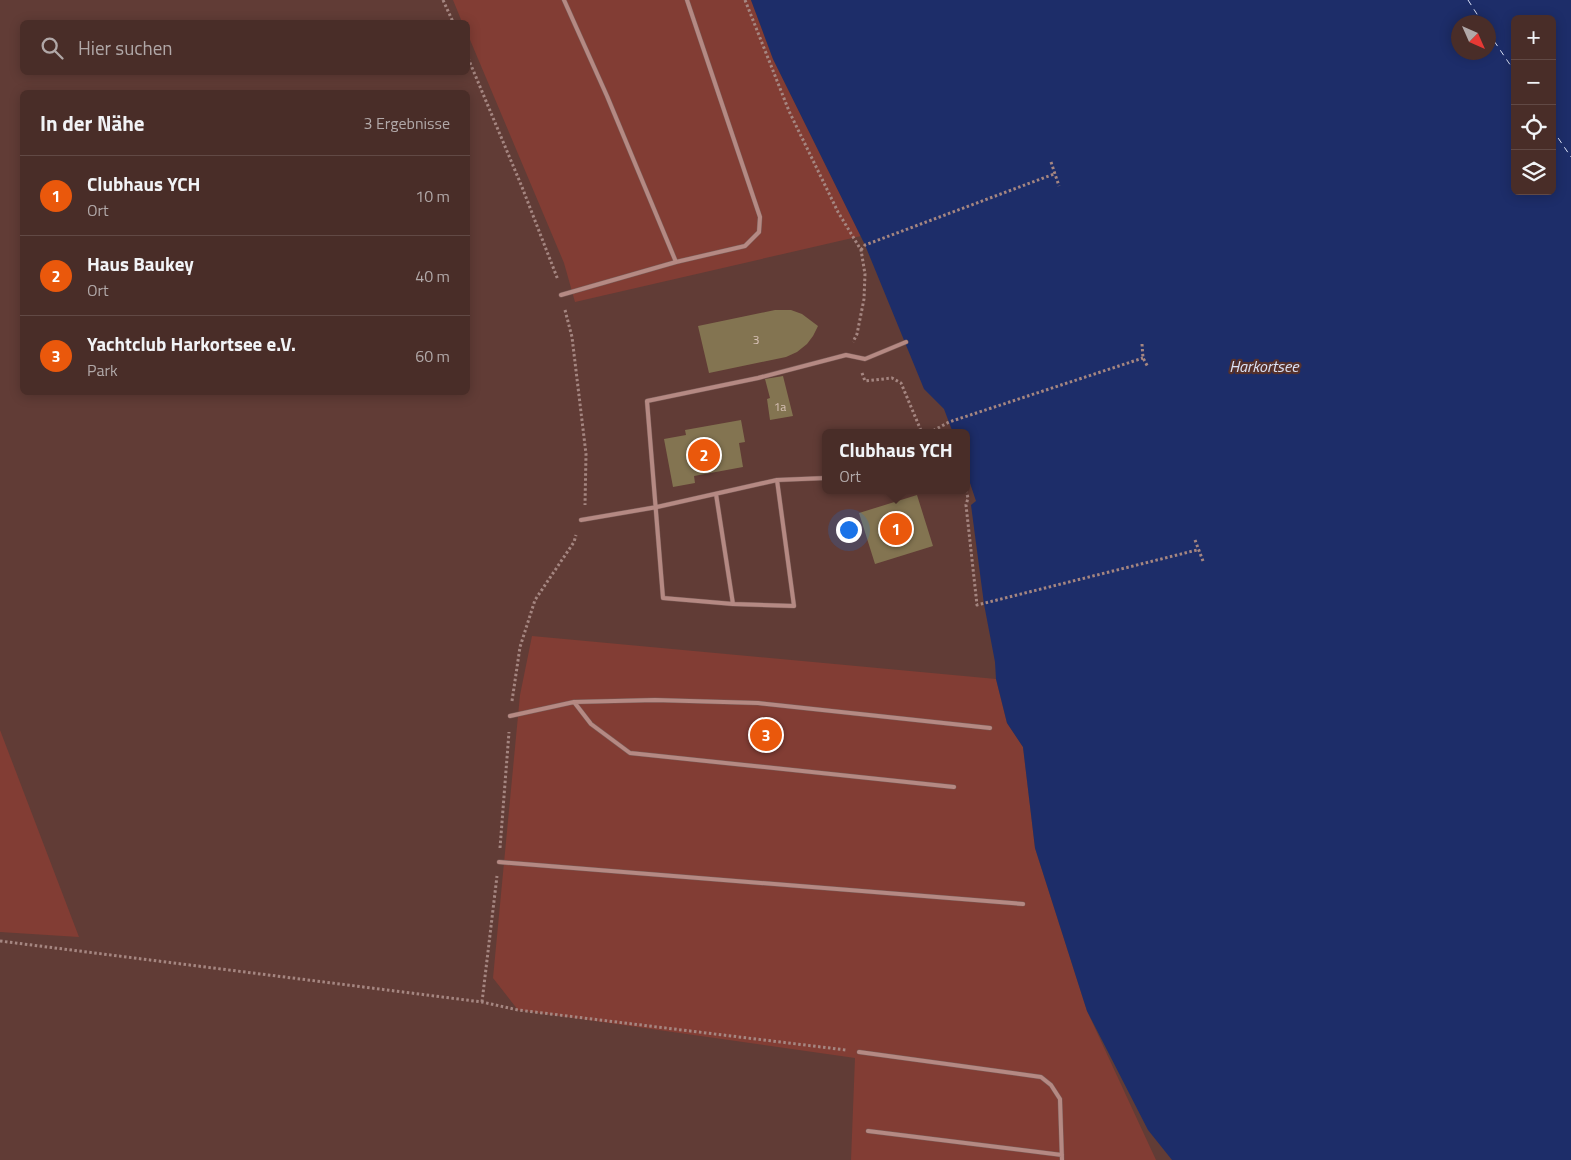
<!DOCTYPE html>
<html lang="de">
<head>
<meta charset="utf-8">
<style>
	:root { --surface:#492d28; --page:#533934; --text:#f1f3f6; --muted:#b1a8a8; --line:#614945; --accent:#ea580c }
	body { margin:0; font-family:"Titillium Web",sans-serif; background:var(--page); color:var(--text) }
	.controls { position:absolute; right:15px; top:15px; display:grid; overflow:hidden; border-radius:8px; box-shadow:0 2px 12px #0003 }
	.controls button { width:45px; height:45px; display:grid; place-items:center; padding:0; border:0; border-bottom:1px solid var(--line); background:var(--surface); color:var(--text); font:25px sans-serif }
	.compass { position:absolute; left:1451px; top:15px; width:45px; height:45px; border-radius:50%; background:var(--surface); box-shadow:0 2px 12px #0003; rotate:135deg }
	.you { position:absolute; left:848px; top:529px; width:18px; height:18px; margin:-12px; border:4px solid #fff; border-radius:50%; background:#1a73e8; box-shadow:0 0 0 8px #1a73e833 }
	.badge { display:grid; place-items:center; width:32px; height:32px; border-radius:50%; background:var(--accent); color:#fff; font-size:16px; font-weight:700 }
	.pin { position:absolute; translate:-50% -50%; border:2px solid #fff; box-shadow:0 1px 5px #0006 }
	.popup { position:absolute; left:822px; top:429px; width:148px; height:65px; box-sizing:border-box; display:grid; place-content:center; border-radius:8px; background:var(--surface); filter:drop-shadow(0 1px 4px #0005); font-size:16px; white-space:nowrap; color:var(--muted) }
	.popup b { font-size:19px; color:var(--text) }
	.popup::after { content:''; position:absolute; left:50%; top:100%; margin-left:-10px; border:10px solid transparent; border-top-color:var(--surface) }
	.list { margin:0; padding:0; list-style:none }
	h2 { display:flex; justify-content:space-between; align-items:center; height:65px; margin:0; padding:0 20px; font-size:21px }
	h2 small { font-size:16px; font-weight:400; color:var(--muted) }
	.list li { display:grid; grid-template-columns:32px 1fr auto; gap:15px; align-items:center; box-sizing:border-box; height:80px; padding:0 20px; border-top:1px solid var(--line) }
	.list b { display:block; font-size:19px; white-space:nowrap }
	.list p { margin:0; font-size:16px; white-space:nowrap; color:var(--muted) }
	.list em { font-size:16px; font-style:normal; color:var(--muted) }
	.icon { flex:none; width:28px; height:28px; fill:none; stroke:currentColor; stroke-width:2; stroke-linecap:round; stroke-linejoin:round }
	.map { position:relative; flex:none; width:1571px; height:1160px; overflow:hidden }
	.search { position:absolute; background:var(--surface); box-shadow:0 2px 12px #0003; left:20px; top:20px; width:450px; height:55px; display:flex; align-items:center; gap:12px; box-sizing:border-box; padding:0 18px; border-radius:8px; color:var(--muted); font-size:19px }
	.panel { position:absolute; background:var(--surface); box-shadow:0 2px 12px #0003; left:20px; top:90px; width:450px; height:305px; border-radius:8px }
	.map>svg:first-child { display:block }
</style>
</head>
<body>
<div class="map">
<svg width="1571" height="1160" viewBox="0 0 1571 1160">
	<rect width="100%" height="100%" fill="#613c36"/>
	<path fill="#823d34" d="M453,0h298l22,59 88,177 -286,66 -11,-39 -96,-228v-13h-6z
		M532,636l464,43 11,44 16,24 12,101 52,163 69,149h-305l4,-102 -337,-48 -25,-32 27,-283z
		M0,730l79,207 -79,-5z"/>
	<path fill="#1d2d69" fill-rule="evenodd" d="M751,0h820v1160h-399l-24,-30 -61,-119 -52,-163 -12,-101 -16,-24 -11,-44 -1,-17 -11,-58 -13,-99 5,-4 -10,-30v-38h-13l-9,-24 -20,-20 -59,-144 -92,-186zM1515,19h37v172h-37zM1458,22h30v30h-30z"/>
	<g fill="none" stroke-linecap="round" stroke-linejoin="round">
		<path stroke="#dde4f8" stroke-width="1" stroke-dasharray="6 5" stroke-linecap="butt" d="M1468,0l14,22
			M1488,32l27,40
			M1552,129l19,28"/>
	</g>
	<path fill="#837451" d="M775,310h16l11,4 16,12 -5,10 -6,8 -10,8 -11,5 -77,16 -11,-47z
		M783,376l10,40 -23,4 -3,-21 3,-1 -5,-19z
		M741,420l4,22 -6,1 4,24 -49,9 1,7 -22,4 -9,-48 22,-4 -1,-5z
		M917,495l16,51 -58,18 -16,-51z"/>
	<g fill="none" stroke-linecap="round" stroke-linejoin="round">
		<defs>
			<path id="lane" d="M564,0l43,96 69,166
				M561,295l115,-33 69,-16 14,-14 1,-15 -73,-217
				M777,480l17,126 -61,-2 -70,-6 -16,-197 111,-23 88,-23 19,4 41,-17
				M716,494l17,110
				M581,520l76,-13 120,-27 49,-2
				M574,702l17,22 39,29 324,34
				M510,716l64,-14 81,-2 103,3 232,25
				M499,862l524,42
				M859,1052l182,25 10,8 9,14 2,61
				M868,1131l194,24"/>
		</defs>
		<use href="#lane" stroke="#795a55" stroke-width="5"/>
		<path stroke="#a58681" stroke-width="3" stroke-dasharray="2.5 2.5" stroke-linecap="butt" d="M443,0l10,22
			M745,0l44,111 49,101 23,38 4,24 -1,25 -7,35 -4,8
			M468,58l54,129 36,93
			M1051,162l8,24
			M861,250l4,-5 189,-71
			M565,310l7,27 14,117 -1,51
			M1142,344l1,14 5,9
			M862,373l3,8 27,-3 9,5 21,50
			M929,433l20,-11 194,-64
			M966,490l2,8 -2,7 11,100 220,-55
			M1195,540l8,21
			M512,701l8,-54 15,-47 39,-58 2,-7
			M500,848l9,-116
			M0,941l482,61 36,8 328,40
			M482,1002l15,-126"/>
		<use href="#lane" stroke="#b58983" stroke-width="4"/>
	</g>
	<g text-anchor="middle" stroke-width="4.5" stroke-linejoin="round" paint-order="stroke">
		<g font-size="12" fill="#d7c1b6">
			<text x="756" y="344">3</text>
			<text x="780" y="411">1a</text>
		</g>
		<g font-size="16" font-style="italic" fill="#dde4f8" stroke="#56312c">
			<text x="1264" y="372">Harkortsee</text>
		</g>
	</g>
</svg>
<div class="controls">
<button>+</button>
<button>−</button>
<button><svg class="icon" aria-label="locate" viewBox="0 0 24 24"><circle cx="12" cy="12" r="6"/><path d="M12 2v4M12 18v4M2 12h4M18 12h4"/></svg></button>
<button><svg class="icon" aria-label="layers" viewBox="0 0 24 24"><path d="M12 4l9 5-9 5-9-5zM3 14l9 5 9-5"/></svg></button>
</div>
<svg class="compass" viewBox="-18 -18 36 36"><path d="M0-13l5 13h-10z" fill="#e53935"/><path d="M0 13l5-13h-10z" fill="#b1a8a8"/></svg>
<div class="you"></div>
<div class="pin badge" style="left:896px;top:529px">1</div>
<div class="popup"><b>Clubhaus YCH</b>Ort</div>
<div class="pin badge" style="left:704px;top:455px">2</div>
<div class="pin badge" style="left:766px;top:735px">3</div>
<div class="search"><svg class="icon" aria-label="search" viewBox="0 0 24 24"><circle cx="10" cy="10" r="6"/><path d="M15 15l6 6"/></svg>Hier suchen</div>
<section class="panel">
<h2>In der Nähe<small>3 Ergebnisse</small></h2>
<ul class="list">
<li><span class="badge">1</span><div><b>Clubhaus YCH</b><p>Ort</p></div><em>10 m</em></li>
<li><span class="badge">2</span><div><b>Haus Baukey</b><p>Ort</p></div><em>40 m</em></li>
<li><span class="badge">3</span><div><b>Yachtclub Harkortsee e.V.</b><p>Park</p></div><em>60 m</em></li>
</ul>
</section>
</div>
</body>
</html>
